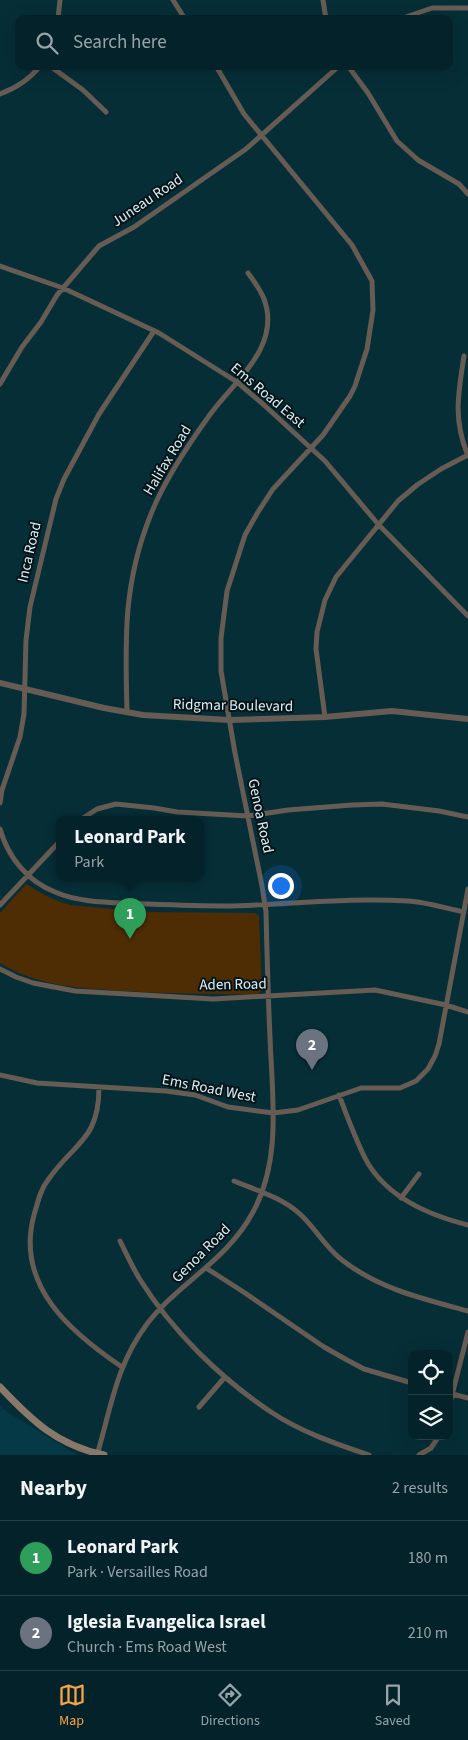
<!DOCTYPE html>
<html lang="en">
<head>
<meta charset="utf-8">
<style>
	:root { --surface:#042229; --page:#122f35; --text:#f1f3f6; --muted:#97a4a8; --line:#253f46; --accent:#f7a248 }
	body { margin:0; font-family:"Source Sans 3",sans-serif; background:var(--page); color:var(--text) }
	.controls { position:absolute; right:15px; bottom:15px; display:grid; overflow:hidden; border-radius:10px; box-shadow:0 5px 20px #0002 }
	.controls button { width:45px; height:45px; display:grid; place-items:center; padding:0; border:0; border-bottom:1px solid var(--line); background:var(--surface); color:var(--text); font:25px sans-serif }
	.you { position:absolute; left:280px; top:885px; width:18px; height:18px; margin:-12px; border:4px solid #fff; border-radius:50%; background:#1a73e8; box-shadow:0 0 0 8px #1a73e833 }
	.badge { display:grid; place-items:center; width:32px; height:32px; border-radius:50%; background:var(--accent); color:#fff; font-size:16px; font-weight:700 }
	.pin { position:absolute; translate:-50% -41px; filter:drop-shadow(0 1px 2px #0008) }
	.pin::after { content:''; position:absolute; top:26px; width:18px; height:15px; background:inherit; clip-path:polygon(0 0,100% 0,50% 100%) }
	.popup { position:absolute; left:56px; top:816px; width:148px; height:65px; box-sizing:border-box; display:grid; place-content:center; border-radius:10px; background:var(--surface); filter:drop-shadow(0 1px 4px #0005); font-size:16px; white-space:nowrap; color:var(--muted) }
	.popup b { font-size:19px; color:var(--text) }
	.popup::after { content:''; position:absolute; left:50%; top:100%; margin-left:-10px; border:10px solid transparent; border-top-color:var(--surface) }
	.list { margin:0; padding:0; list-style:none }
	h2 { display:flex; justify-content:space-between; align-items:center; height:65px; margin:0; padding:0 20px; font-size:21px }
	h2 small { font-size:16px; font-weight:400; color:var(--muted) }
	.list li { display:grid; grid-template-columns:32px 1fr auto; gap:15px; align-items:center; box-sizing:border-box; height:75px; padding:0 20px; border-top:1px solid var(--line) }
	.list b { display:block; font-size:19px; white-space:nowrap }
	.list p { margin:0; font-size:16px; white-space:nowrap; color:var(--muted) }
	.list em { font-size:16px; font-style:normal; color:var(--muted) }
	.icon { flex:none; width:28px; height:28px; fill:none; stroke:currentColor; stroke-width:2; stroke-linecap:round; stroke-linejoin:round }
	.map { position:relative; flex:none; width:468px; height:1455px; overflow:hidden }
	.search { position:absolute; background:var(--surface); box-shadow:0 5px 20px #0002; left:15px; right:15px; top:15px; height:55px; display:flex; align-items:center; gap:12px; box-sizing:border-box; padding:0 18px; border-radius:10px; color:var(--muted); font-size:19px }
	.sheet { height:215px; background:var(--surface) }
	nav { display:flex; justify-content:space-around; align-items:center; box-sizing:border-box; height:70px; border-top:1px solid var(--line); background:var(--surface); font-size:14px; color:var(--muted) }
	nav a { display:grid; justify-items:center; gap:2px }
	nav .on { color:var(--accent) }
	.map>svg:first-child { display:block }
</style>
</head>
<body>
<div class="map">
<svg width="468" height="1455" viewBox="0 0 468 1455">
	<rect width="100%" height="100%" fill="#062e37"/>
	<path fill="#043945" d="M0,1405l7,7 71,43h-78z"/>
	<path fill="#4e2c04" d="M26,884c15,9 28,17 45,21l74,7 110,1 4,3 3,75 -4,3c-44,0 -89,0 -133,-3 -45,-3 -86,-4 -125,-28v-50z"/>
	<g fill="none" stroke-linecap="round" stroke-linejoin="round">
		<path stroke="#675c53" stroke-width="5" d="M173,0l12,19
			M323,0l3,19
			M58,19l2,-19
			M400,19l32,-11h36
			M50,66l33,24 23,22
			M348,66l20,27 29,48 21,19 41,24 9,10
			M0,94c16,-6 30,-15 40,-28
			M0,266l63,22 96,45 78,49 27,23 61,56 53,63 90,92
			M464,356c-6,39 -11,63 4,100
			M0,384l22,-37 19,-25 16,-27 42,-49 35,-19 112,-78 93,-83
			M127,712c-2,-72 -4,-129 24,-198 13,-33 37,-69 58,-98 24,-34 73,-69 55,-117 -4,-10 -10,-18 -16,-26
			M325,717l-9,-68 1,-17 8,-32 11,-23 62,-76 19,-16 24,-16 27,-14
			M0,803l2,-13 18,-53 4,-23 2,-74 4,-33 26,-108 8,-20 35,-65 55,-83
			M80,820l17,-11 19,-5 38,4 23,4 71,4 40,-6 64,-5 30,-1 57,7 29,6
			M0,829c8,28 27,52 55,63 27,12 61,10 90,12 27,1 53,2 80,2 61,-1 122,-9 183,-5 18,1 37,7 56,11
			M0,905l60,-64
			M0,969l16,8 17,6 42,8 138,8 162,-9 71,15 22,7
			M0,1075l37,8 129,8 29,4 33,12 45,6 25,-3 63,-22h39l16,-7 12,-12 7,-13 4,-12 29,-155
			M99,1087c0,54 -25,55 -51,93 -8,10 -10,22 -14,35 -19,70 36,117 88,152
			M339,1095c8,21 16,43 26,63 20,39 63,57 103,67
			M234,1181c22,9 49,17 67,34 15,14 25,33 41,45 37,29 82,39 126,51
			M401,1198l18,-24
			M120,1241c6,12 12,25 19,37 33,53 81,100 132,134 30,20 65,32 98,43
			M206,1268l36,23 82,56 23,13 17,9 48,14
			M449,1393l19,5
			M199,1407l26,-30
			M449,1407l19,-75
			M97,1455c14,-47 19,-90 50,-131 31,-41 80,-63 106,-112 29,-53 19,-117 17,-175 -2,-41 -3,-83 -4,-125l-4,-26 -27,-133 -14,-82v-33l6,-47 18,-56 13,-23 15,-23 50,-54 27,-39 5,-10 12,-37 6,-39 -1,-29 -20,-36 -108,-131 -28,-48
			M419,1455l12,-7 8,-12"/>
		<path stroke="#675c53" stroke-width="6" d="M0,683l104,25 39,7 86,5 96,-3 67,-6 76,8"/>
		<path stroke="#8a796a" stroke-width="7" d="M0,1387c32,34 57,58 104,68"/>
	</g>
	<g text-anchor="middle" stroke-width="4" stroke-linejoin="round" paint-order="stroke">
		<g font-size="15" fill="#dbeff5" stroke="#051418">
			<text transform="translate(147 200) rotate(-34)" y="5">Juneau Road</text>
			<text transform="translate(268 395) rotate(40)" y="5">Ems Road East</text>
			<text transform="translate(167 460) rotate(-59)" y="5">Halifax Road</text>
			<text transform="translate(29 552) rotate(-77)" y="5">Inca Road</text>
			<text transform="translate(233 705) rotate(1)" y="5">Ridgmar Boulevard</text>
			<text transform="translate(261 816) rotate(78)" y="5">Genoa Road</text>
			<text transform="translate(233 984) rotate(-1)" y="5">Aden Road</text>
			<text transform="translate(209 1088) rotate(11)" y="5">Ems Road West</text>
			<text transform="translate(201 1253) rotate(-45)" y="5">Genoa Road</text>
		</g>
	</g>
</svg>
<div class="controls">
<button><svg class="icon" aria-label="locate" viewBox="0 0 24 24"><circle cx="12" cy="12" r="6"/><path d="M12 2v4M12 18v4M2 12h4M18 12h4"/></svg></button>
<button><svg class="icon" aria-label="layers" viewBox="0 0 24 24"><path d="M12 4l9 5-9 5-9-5zM3 14l9 5 9-5"/></svg></button>
</div>
<div class="you"></div>
<div class="pin badge" style="left:130px;top:939px;background:#2e9e5b">1</div>
<div class="popup"><b>Leonard Park</b>Park</div>
<div class="pin badge" style="left:312px;top:1070px;background:#6b7280">2</div>
<div class="search"><svg class="icon" aria-label="search" viewBox="0 0 24 24"><circle cx="10" cy="10" r="6"/><path d="M15 15l6 6"/></svg>Search here</div>
</div>
<section class="sheet">
<h2>Nearby<small>2 results</small></h2>
<ul class="list">
<li><span class="badge" style="background:#2e9e5b">1</span><div><b>Leonard Park</b><p>Park · Versailles Road</p></div><em>180 m</em></li>
<li><span class="badge" style="background:#6b7280">2</span><div><b>Iglesia Evangelica Israel</b><p>Church · Ems Road West</p></div><em>210 m</em></li>
</ul>
</section>
<nav>
<a class="on"><svg class="icon" aria-label="map" viewBox="0 0 24 24"><path d="M3 6l6-2 6 2 6-2v14l-6 2-6-2-6 2zM9 4v14M15 6v14"/></svg>Map</a>
<a><svg class="icon" aria-label="directions" viewBox="0 0 24 24"><path d="M12 3l9 9-9 9-9-9zM9 14v-3h6M13 9l2 2-2 2"/></svg>Directions</a>
<a><svg class="icon" aria-label="saved" viewBox="0 0 24 24"><path d="M7 4h10v16l-5-4-5 4z"/></svg>Saved</a>
</nav>
</body>
</html>
